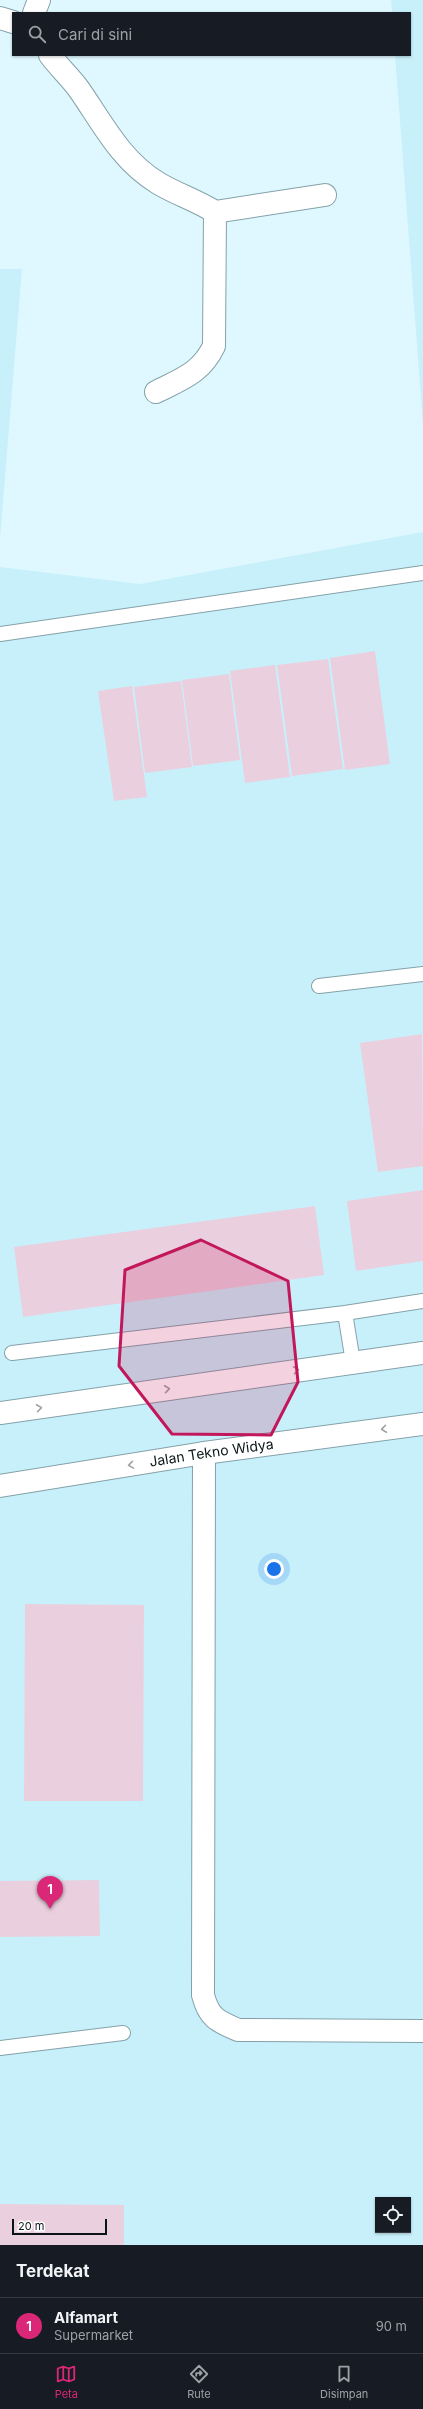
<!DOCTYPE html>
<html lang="id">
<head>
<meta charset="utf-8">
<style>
	:root { --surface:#171b24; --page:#242831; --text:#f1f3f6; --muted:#9ea1a6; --line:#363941; --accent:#db2777 }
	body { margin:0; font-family:Inter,sans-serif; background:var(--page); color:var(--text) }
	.controls { position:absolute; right:12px; bottom:12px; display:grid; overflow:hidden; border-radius:0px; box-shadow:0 1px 3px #0004 }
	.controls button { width:36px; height:36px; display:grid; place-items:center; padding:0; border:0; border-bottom:1px solid var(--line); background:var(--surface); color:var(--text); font:20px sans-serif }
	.scale { position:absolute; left:12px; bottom:10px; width:95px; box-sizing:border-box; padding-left:4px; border:2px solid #0b1518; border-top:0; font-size:11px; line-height:14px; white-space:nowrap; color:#0b1518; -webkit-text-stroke:3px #fff; paint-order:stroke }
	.you { position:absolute; left:274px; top:1569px; width:14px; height:14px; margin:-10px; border:3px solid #fff; border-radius:50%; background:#1a73e8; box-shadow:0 0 0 6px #1a73e833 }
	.badge { display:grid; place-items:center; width:26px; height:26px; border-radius:50%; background:var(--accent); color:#fff; font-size:13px; font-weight:700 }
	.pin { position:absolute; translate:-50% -33px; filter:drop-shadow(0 1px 2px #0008) }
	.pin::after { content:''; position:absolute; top:21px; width:14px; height:12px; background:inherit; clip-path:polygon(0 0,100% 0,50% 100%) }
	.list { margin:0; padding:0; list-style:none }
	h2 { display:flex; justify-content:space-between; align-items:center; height:52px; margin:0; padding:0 16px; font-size:17px }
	h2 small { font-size:13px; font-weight:400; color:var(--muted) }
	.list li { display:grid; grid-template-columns:26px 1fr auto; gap:12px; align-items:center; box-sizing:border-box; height:56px; padding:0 16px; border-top:1px solid var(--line) }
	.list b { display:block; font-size:15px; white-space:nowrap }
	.list p { margin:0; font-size:13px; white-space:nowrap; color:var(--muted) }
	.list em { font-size:13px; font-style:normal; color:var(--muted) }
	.icon { flex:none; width:22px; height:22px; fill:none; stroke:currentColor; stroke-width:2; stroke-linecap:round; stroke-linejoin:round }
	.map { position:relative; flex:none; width:423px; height:2245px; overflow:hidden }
	.search { position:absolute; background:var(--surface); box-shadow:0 1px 3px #0004; left:12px; right:12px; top:12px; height:44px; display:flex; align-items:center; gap:10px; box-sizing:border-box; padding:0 14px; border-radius:0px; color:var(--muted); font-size:15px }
	.sheet { height:108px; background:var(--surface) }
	nav { display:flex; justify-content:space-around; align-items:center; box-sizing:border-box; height:56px; border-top:1px solid var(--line); background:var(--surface); font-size:11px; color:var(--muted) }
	nav a { display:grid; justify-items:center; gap:2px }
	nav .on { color:var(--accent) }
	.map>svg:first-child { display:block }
</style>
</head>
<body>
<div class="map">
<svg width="423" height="2245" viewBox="0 0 423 2245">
	<rect width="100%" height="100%" fill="#dff8ff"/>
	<path fill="#c8f0fb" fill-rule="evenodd" d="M391,0h32v425l-28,-370h15v-42h-18z
		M0,269h22l-22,270z
		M423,532v1713h-423v-1678l140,17zM378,2200h30v30h-30z"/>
	<path fill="#ead0de" d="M375,651l15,113 -45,6 -15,-112z
		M328,659l15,110 -51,7 -15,-111z
		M275,665l15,112 -45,6 -15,-112z
		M229,674l11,86 -47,6 -11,-86z
		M181,681l11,86 -47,6 -11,-86z
		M132,686l15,111 -33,4 -16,-110z
		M422,1034l1,132 -45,6 -18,-129z
		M423,1190v71l-67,10 -9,-70z
		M315,1206l9,69 -301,42 -9,-70z
		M25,1604l119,1 -1,196h-119z
		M99,1880l1,56 -100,1v-56z
		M0,2204l124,1v40h-124z"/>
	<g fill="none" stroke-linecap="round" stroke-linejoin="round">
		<defs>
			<path id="lane" d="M0,634l423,-61
				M319,986l104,-12
				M12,1353l333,-40
				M353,1362l-8,-49 78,-12
				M0,2048l123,-15"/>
			<path id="street" d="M34,13l5,-13
				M0,18l13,4
				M50,55c8,11 19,21 28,33 24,34 42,72 80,95 18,11 38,17 57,29l110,-17
				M156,392c26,-13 45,-19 58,-46l1,-134
				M204,1453l-1,542c6,23 14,26 35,35l185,1"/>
			<g id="secondary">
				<path d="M0,1413l423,-60"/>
				<path id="s1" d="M0,1486l204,-33 219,-29"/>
			</g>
		</defs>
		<use href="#lane" stroke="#84a1a9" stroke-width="16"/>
		<use href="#street" stroke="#84a1a9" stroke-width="24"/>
		<use href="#secondary" stroke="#84a1a9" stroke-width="24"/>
		<use href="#lane" stroke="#fff" stroke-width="14"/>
		<use href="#street" stroke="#fff" stroke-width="22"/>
		<use href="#secondary" stroke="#fff" stroke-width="22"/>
	</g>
	<defs><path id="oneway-chevron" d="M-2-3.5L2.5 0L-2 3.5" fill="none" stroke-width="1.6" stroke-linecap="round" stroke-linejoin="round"/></defs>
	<g stroke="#9da1a3">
		<use href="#oneway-chevron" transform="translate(296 1370) rotate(-8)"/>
		<use href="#oneway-chevron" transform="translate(167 1389) rotate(-8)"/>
		<use href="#oneway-chevron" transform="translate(39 1408) rotate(-8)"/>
		<use href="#oneway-chevron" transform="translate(384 1429) rotate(172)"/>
		<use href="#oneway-chevron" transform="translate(131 1465) rotate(171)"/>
	</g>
	<path fill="#c2185b" fill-opacity="0.2" stroke="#c2185b" stroke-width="3" stroke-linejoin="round" d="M201,1240l87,41 10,101 -27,53 -99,-1 -53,-68 6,-96z"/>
	<g text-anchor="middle" stroke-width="4" stroke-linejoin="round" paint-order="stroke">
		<g font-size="14" fill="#0b1518" stroke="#fff">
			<text dy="5" stroke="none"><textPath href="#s1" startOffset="214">Jalan Tekno Widya</textPath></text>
		</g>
	</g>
</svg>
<div class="controls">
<button><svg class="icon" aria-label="locate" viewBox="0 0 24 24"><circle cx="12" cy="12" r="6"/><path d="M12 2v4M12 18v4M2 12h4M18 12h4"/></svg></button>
</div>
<div class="scale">20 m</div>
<div class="you"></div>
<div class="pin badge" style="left:50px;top:1909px">1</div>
<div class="search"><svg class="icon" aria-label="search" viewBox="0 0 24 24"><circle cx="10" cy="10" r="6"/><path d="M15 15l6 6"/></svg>Cari di sini</div>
</div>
<section class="sheet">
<h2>Terdekat<small></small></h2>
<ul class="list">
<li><span class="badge">1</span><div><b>Alfamart</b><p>Supermarket</p></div><em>90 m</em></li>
</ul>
</section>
<nav>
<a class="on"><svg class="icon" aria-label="map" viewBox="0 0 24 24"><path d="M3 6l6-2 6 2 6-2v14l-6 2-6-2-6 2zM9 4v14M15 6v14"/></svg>Peta</a>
<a><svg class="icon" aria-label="directions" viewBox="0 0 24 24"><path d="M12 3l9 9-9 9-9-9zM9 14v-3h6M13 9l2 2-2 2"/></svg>Rute</a>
<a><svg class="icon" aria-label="saved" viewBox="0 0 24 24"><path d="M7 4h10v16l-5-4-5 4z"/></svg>Disimpan</a>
</nav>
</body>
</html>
